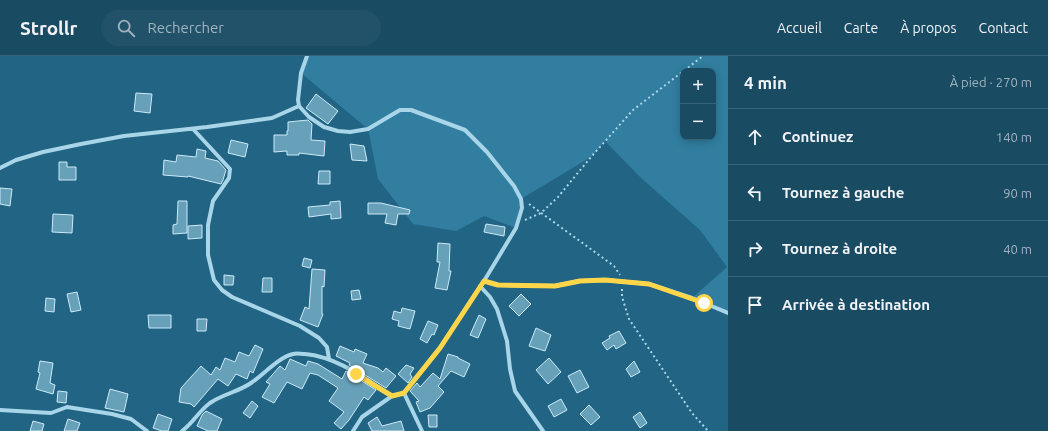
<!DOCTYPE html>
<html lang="fr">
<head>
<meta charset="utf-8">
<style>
	:root { --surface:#194b63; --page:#225269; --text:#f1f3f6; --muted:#9fb3be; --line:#376378 }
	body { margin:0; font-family:Ubuntu,sans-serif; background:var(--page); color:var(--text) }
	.controls { position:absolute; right:12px; top:12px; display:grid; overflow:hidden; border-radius:8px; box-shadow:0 2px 10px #0003 }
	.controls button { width:36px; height:36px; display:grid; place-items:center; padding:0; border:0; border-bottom:1px solid var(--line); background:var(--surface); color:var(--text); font:20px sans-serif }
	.stop { position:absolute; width:12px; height:12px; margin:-9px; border:3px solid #ffd54a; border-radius:50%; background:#fff }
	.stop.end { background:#ffd54a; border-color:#fff; box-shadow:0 1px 4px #0008 }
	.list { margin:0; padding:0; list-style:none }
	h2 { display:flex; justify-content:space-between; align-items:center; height:52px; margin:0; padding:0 16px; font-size:17px }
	h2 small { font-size:13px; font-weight:400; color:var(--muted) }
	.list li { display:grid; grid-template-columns:26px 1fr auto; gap:12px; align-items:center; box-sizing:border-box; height:56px; padding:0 16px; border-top:1px solid var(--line) }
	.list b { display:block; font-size:15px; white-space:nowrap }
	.list em { font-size:13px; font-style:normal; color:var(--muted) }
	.icon { flex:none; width:22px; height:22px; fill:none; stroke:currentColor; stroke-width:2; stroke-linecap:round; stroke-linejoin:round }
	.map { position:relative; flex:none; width:728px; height:375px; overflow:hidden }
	header { display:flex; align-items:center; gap:24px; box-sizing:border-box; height:56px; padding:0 20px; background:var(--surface); border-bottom:1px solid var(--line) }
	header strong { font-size:19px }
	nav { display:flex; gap:22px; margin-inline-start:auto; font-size:14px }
	.search { width:280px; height:36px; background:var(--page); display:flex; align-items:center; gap:10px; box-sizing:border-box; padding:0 14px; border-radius:22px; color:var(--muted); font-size:15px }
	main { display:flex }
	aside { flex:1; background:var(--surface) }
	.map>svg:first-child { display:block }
</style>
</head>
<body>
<header>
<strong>Strollr</strong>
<div class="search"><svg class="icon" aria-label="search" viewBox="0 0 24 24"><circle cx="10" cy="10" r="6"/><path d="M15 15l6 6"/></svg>Rechercher</div>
<nav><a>Accueil</a><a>Carte</a><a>À propos</a><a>Contact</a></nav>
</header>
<main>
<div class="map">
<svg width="728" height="375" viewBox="0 0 728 375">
	<rect width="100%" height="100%" fill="#216484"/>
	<path fill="#317ea0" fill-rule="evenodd" d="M307,0h421v257l-36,-15 35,-31 -27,-37 -60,-53 -35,-36 -14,16 -70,42 1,9 -6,20 -32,-12 -28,15 -43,-7 -35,-45 -10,-50 -67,-56zM683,15h30v66h-30z"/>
	<path fill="#67a0b9" stroke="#cdeaf7" d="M136,37l16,1 -2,19 -16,-2z
		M316,38l22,17 -10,13 -22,-16z
		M308,64l4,4 -1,16 14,1 -1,15 -25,-3v2h-12v-4l-13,1v-17h13v-4h1v-9z
		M231,84l17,4 -3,13 -17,-4z
		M350,88l14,2 3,15 -15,-1z
		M197,93l9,2 -1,7 13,3 8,9 -3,10 -2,4 -33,-8v1l-25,-2 1,-15 12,2 1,-7 19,2z
		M59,106h8v5h9v13h-17z
		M319,115h11v13h-12z
		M0,132l12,1 -2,17 -10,-2z
		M178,145h9v32l-14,1v-9l4,-1z
		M340,145l1,17 -10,1v-5l-22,3 -1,-10 22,-2v-3z
		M368,147h13l29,7 -1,4h-11l-2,11 -11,-2 2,-9h-19z
		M53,158l20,1 -1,18 -20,-1z
		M486,168l19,3 -1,9 -20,-4z
		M202,169v13l-14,1v-13z
		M438,187l12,1 -1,27h2l-4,19 -12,-2 5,-26h-3z
		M304,202l8,2 -2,8 -8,-2z
		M312,213l13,1 -1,17 -2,-1v28h1l-5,13 -18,-7 5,-13 4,2z
		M224,219l10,1 -1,9h-9z
		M263,222h9v14h-10z
		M359,234l2,9 -9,1 -1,-9z
		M77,236l4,18 -10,2 -4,-18z
		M521,238l10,10 -12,12 -10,-10z
		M46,242l9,1 -1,13 -9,-1z
		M402,252l13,3 -5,18 -12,-3 1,-5 -7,-2 2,-8 7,2z
		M148,259h23v13h-22z
		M479,259l7,4 -8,19 -8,-3z
		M197,263h10l-1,12h-9z
		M428,265l10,4 -4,10 -2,-1 -5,9 -7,-4z
		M536,272l15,7 -6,16 -16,-5z
		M619,275l7,12 -10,6 -2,-4 -7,5 -5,-7 8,-5 -1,-2z
		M255,289l8,4 -10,24 -3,-2 -3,8 -11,-5 -8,12 -10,-7 -24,28 -3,-3 -12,-2 2,-14 20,-22 10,9 5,-8 4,3 5,-12 10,4 4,-10 10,4z
		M340,290l14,6 1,-3 12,5 -4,9 15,5 5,4 3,-4 10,8 -10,12 -37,-23 1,-2 -14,-7z
		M448,298l10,3v1l12,6 -6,13 -13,-6 -13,15 6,6 -14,16 -10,4 -4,-10 3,-1 -9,-10 7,-8 3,4 13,-14 7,6z
		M549,302l12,14 -13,12 -12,-14z
		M290,303l16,7 2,-5 10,3 24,15 4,-8 30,19 -8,10 -4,-3 -15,23 -8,9 -7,-6 10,-11 -15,-11 9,-13 -20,-13 -8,-2 -8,16 -15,-7 -13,21 -12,-6 8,-13 -4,-2 14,-16 5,4z
		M40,305l13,2 -3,20 5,2 -2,9 -17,-5 4,-16 -2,-1z
		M634,305l6,11 -9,5 -5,-8z
		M406,309l8,3 -4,6 2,3 -4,6 -10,-9z
		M580,314l9,17 -12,6 -9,-17z
		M110,333l18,5 -4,18 -19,-4z
		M58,335l9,1 -1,11 -9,-1z
		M561,343l6,11 -13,7 -6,-11z
		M252,345l6,5 -8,12 -7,-5z
		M589,349l11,12 -9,8 -11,-11z
		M206,355l16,8 -5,12h-9l-11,-5 5,-11z
		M640,356l7,11 -7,5 -7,-11z
		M158,358l14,5 -4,12h-6l-9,-3z
		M428,359h9v12h-8z
		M377,361l5,9 19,-5 3,10h-32l-4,-8z
		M68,363l12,4 -3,8h-13z
		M33,365l11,3 -2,7h-12z"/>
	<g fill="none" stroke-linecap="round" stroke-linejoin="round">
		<path stroke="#a9d5e9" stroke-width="2" stroke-dasharray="2 3" stroke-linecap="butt" d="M529,148l85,62 6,9
			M525,164l16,-7 17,-16 33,-40 42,-47 70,-54
			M622,233v8l7,22 63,94 16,18"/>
		<path stroke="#a9d5e9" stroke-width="4" d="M307,0l-6,17 -3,27 1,6 10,11 15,10 14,4 12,1 18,-3 32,-19h11l54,20 22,22 27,34 7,13 1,9 -6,20 -32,53 -44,67 -36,45 -12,3 -30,21 -9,14
			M193,73l37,40 -1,9 -16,23 -5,24v30l6,25 8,10 10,7 68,29 19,12 8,9 2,12
			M0,112l16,-8 27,-8 38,-8 43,-8 83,-9 65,-9 27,-12
			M484,225l13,4 58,1 24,-5 26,-1 44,4 43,14 36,15
			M480,230l10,11 7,12 10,32 3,28 5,22 28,40
			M404,337l18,38
			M0,354l51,3 16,-6 45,7 19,5 16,12
			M182,375c11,-8 17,-20 28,-28 13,-9 28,-11 41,-20 12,-8 28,-26 42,-29 3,-1 8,0 12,0 33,3 60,25 87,42"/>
	</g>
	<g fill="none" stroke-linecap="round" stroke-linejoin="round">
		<path stroke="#ffd54a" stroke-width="5" d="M356,318l36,22 12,-3 36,-45 44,-67 14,4 57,1 25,-5 25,-1 44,4 55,19"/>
	</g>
</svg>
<div class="controls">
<button>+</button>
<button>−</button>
</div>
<div class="stop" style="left:704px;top:247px"></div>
<div class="stop end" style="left:356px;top:318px"></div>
</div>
<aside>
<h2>4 min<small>À pied · 270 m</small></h2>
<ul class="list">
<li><svg class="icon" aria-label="ahead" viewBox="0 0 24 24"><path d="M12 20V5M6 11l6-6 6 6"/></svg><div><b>Continuez</b></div><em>140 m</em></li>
<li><svg class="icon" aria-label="left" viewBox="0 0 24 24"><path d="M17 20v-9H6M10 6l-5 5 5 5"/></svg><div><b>Tournez à gauche</b></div><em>90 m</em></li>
<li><svg class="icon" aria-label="right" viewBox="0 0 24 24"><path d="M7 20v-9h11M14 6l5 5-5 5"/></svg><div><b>Tournez à droite</b></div><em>40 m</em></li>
<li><svg class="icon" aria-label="arrive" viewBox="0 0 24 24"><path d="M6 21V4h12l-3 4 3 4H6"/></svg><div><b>Arrivée à destination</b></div></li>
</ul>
</aside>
</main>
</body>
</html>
